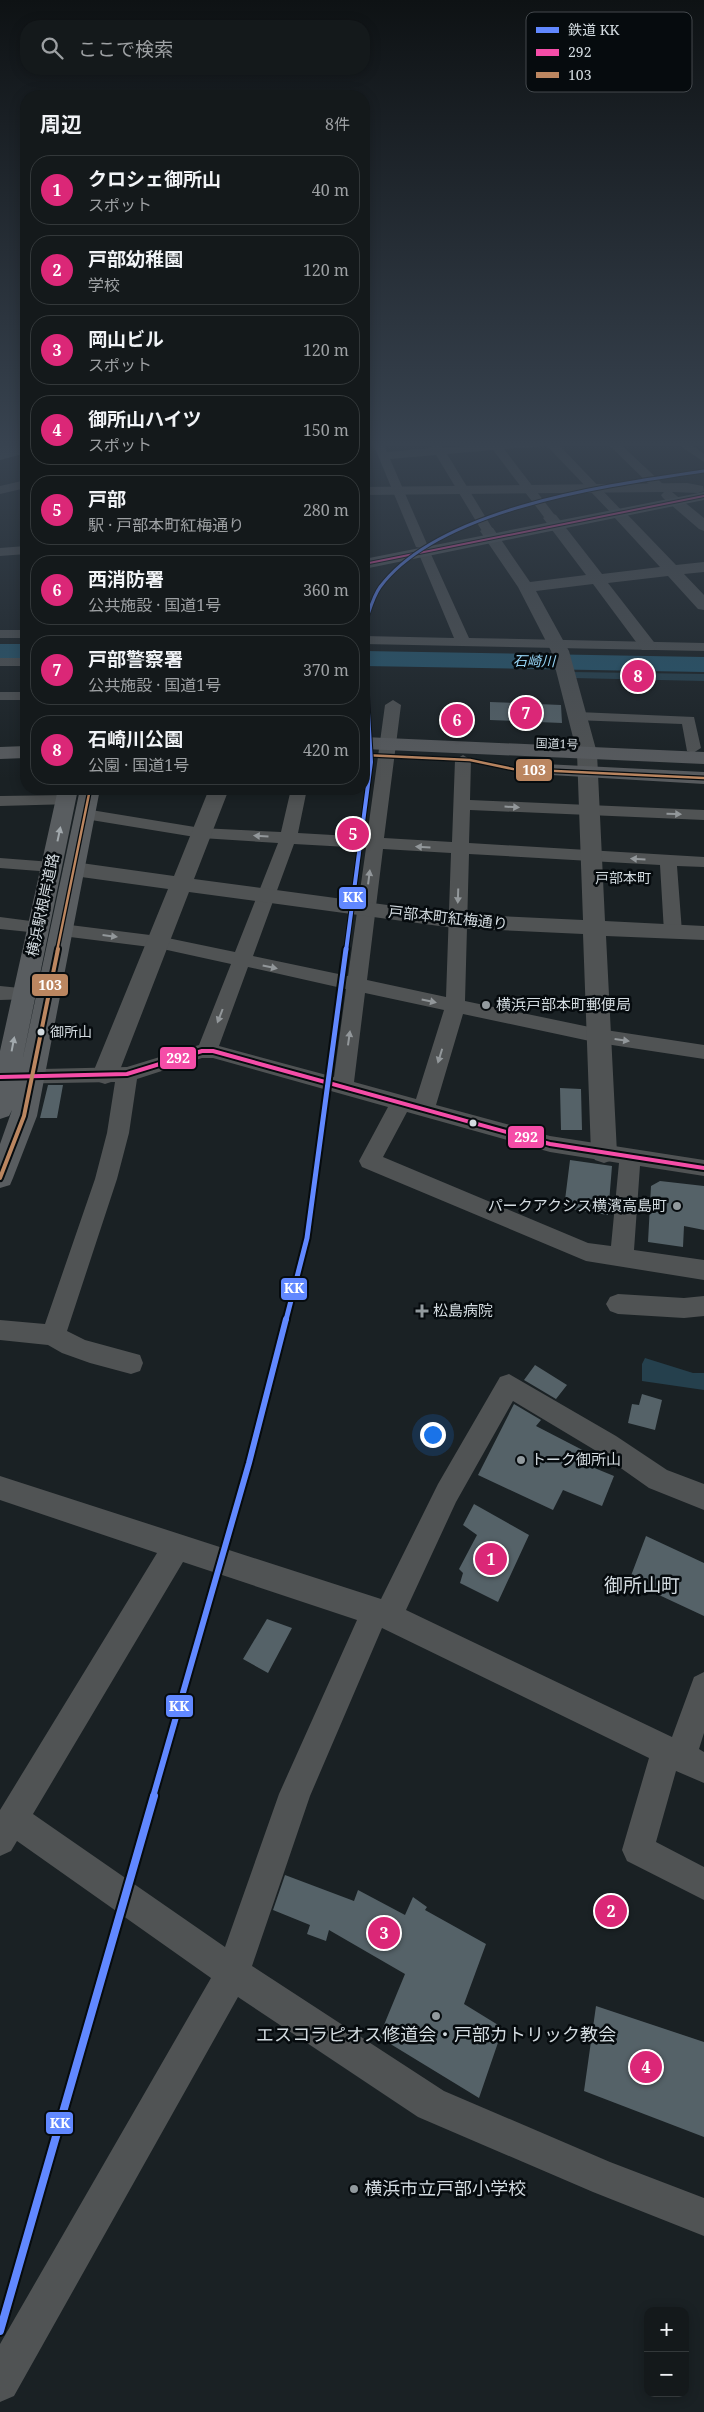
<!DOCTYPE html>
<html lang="ja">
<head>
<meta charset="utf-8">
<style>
	:root { --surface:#14191b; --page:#212628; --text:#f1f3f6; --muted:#9da0a3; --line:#33383a; --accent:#db2777 }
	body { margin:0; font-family:"Noto Serif","Noto Sans JP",serif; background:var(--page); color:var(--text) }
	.controls { position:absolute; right:15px; bottom:15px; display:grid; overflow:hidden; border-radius:10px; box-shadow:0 2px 12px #0003 }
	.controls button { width:45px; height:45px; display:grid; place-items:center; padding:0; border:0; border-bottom:1px solid var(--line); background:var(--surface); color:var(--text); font:25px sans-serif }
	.you { position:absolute; left:432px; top:1434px; width:18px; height:18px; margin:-12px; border:4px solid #fff; border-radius:50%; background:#1a73e8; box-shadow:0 0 0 8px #1a73e833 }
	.badge { display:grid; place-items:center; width:32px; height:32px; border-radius:50%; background:var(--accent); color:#fff; font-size:16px; font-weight:700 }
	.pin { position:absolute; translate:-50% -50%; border:2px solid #fff; box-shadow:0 1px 5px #0006 }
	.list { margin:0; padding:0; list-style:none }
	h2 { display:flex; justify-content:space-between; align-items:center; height:65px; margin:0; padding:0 20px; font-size:21px }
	h2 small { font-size:16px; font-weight:400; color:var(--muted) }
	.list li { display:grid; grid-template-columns:32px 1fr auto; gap:15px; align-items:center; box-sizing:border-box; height:70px; margin:0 10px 10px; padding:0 10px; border:1px solid var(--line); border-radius:20px }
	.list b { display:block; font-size:19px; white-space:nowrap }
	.list p { margin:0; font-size:16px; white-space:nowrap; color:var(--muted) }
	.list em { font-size:16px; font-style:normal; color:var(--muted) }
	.icon { flex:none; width:28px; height:28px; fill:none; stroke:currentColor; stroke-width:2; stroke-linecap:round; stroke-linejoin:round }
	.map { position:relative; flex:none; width:704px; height:2412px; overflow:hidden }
	.search { position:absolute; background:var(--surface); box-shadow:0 2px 12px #0003; left:20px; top:20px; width:350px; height:55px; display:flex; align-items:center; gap:12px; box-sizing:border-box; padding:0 18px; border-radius:20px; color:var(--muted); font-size:19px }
	.panel { position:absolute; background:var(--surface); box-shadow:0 2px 12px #0003; left:20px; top:90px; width:350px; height:705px; border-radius:20px }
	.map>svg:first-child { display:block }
</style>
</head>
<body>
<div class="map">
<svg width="704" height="2412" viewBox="0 0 704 2412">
	<rect width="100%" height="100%" fill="#1a2124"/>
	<path fill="#25404d" d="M572,672l132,2v7l-131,-3z
		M645,1358l48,15h11v17l-62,-9v-17z"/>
	<path fill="#26566d" d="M0,644h26v15l-26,-1z
		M364,651l340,6v15l-340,-6z"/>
	<path fill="#556268" d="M10,441h16v12l-26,7v-14z
		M490,702l71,3 1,18 -72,-3z
		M48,1085h15l-6,33h-17z
		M560,1088l21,1 1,41h-21z
		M570,1160l42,6 -4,49 -44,-7z
		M660,1181l44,5v44l-20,-4 -1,21 -35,-5 3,-56z
		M535,1365l32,20 -11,14 -32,-19z
		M642,1394l20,6 -7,30 -27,-7 4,-19 7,1z
		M514,1404l27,16 -5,6 60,31 -4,10 22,9 -12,30 -39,-16 -10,20 -75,-35z
		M474,1504l55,31 -31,67 -38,-19 3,-10 -4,-4 18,-34 -14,-10z
		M646,1536l58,27v53l-75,-35z
		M267,1619l25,9 -24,45 -25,-14z
		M285,1875l69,26 4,-11 47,25 8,-18 14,10 -2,3 61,34 -22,60 39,24 -24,70 -100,-61 26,-63 -76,-44 -3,11 -19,-7 3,-9 -37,-15z
		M596,2006l108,36v95l-120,-46z"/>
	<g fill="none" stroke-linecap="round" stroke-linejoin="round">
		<path fill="#505354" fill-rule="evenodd" d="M372,441h11l4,11 45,-4 -3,-7h10l4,7 45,-4 -1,-3h80l-8,4 65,68 -6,4 -4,-1 -67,-70 -43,3 53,69 -6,4 -4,-1 -54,-71 -46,4 47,77 -6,4 -6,-4 -46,-76 -46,4 37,85 -6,4 -5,-1z
			M605,441h12l46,43v6h-8z
			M673,441h13l18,13v8z
			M26,480v8l-26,6v-8z
			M26,546v8l-26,2v-8z
			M424,548l6,4 39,86 235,5v8l-340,-7v-8l90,2 -36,-86z
			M0,630h26v8h-26z
			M0,658h26v8h-26z
			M0,692h26v8h-26z
			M393,700l8,5 -17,133 68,4 3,-82 8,-5 8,5 -1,40 234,10v10l-234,-10 -1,33 235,14v10l-27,-1 5,66 -2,4h-14l-2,-4 -4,-67 -191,-11 -4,147 134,28 105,16v14l-105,-16 -136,-29 -27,91 114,31 154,24v16l-64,-10 -6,84 70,10v20l-118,-19 -224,-94 -3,-6 29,-54 -175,-49h-11l-65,21 -8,54 -12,46 -50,152 18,9 55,15 3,8 -3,8 -9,3 -41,-11 -28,-10 -14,-8 -48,-5v-20l45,4 50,-145 12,-46 8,-51 -115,2v-14l127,-3 72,-22 32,-81 -73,-16 -96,-12 -7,-2 -2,-4 2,-4 7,-2 96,12 77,16 43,-109 -77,-5 -116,-19 -6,-1 -2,-4 2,-4 6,-1 116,19 80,4 10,-43h16l-9,44 69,4 18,-132zM294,844l72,4 -18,128 -95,-20zM383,849l68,4 -5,144 -79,-17zM248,967l98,22 -12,88 -115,-31zM365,993l79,17 -28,89 -62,-17zM407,1112l143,40 69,11 -8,83 -23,-3 -205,-86z
			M578,712l116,5 7,31 -8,5 -6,-2 -5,-27 -109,-4 -3,-3z
			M66,795l6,1 2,4 -2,4 -72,2v-10z
			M0,858l52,4 6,1 3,4 -3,4 -6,1 -52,-4z
			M0,917l46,6 2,4 -2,4 -7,2 -39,-4z
			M0,986l30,3 3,5 -3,5 -30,1z
			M618,1294l66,4 20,-2v20l-20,2 -66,-4 -8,-3 -4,-7 4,-7z
			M509,1374l107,62 51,34 37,14v26l-55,-22 -51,-36 -85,-51 -57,101 -50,108 266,127 22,-60 10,-5v61l-5,16 5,3v31l-28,-12 -20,71 48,25v33l-77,-39 -5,-11 27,-92 -267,-130 -72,168 -58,170 192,125 166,71 94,36v38l-111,-44 -175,-75 -180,-120 -224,399 -14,6v-58l211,-366 -194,-137 -6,10 -11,5v-46l157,-257 -157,-53v-24l381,123 57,-115 62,-107zM183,1562l174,58 -78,174 -54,153 -192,-133z"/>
		<path fill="#505354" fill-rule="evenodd" d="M687,483l16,3 1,5 -6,2 -26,-1 32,26v13l-5,-2 -36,-31 -2,-3 3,-3 -300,3v-8z
			M618,508l5,2 53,55 28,-3v10l-20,2 20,21v15l-6,-1 -30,-33 -60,7 49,63 -3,4h-12l-49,-66 -57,7 33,60 28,102 8,168 99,5v14l-98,-4 11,217 -4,7 -9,3 -9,-3 -4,-7 -8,-219 -129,-6 -265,-36 -71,183 -4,6 -9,3 -9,-3 -4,-6 76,-186 -94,-13 -8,-2 -3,-5 3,-5 8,-2 100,14 35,-87h20l-35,90 260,35 129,6 -6,-167 -26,-102 -33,-64 -38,-56 8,-5 5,2 37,54 56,-7 -43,-57 8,-5 5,2 46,59 58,-7 -47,-51 -3,-3z"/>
		<path fill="#595d60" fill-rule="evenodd" d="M704,492v8l-340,69v-10z
			M58,789h20l-56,273 58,-273h20l-63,327 -24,62 -3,7 -10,3v-44l12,-34 -3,6 -9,3v-68z"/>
		<path fill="#585b5e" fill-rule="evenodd" d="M364,737l340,15v12l-340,-15z
			M26,746v12l-26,1v-12z
			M524,763l180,9v12l-187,-11 -3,-4 3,-4z"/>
		<defs>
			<path id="bus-1-far1" d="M364,564l340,-68"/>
			<path id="bus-1" d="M0,1077l127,-3 75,-23h11l337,93 154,24"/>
			<path id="bus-2-far1" d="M364,755l106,5 43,9 191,9
				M57,951l33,-162"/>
			<path id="bus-2" d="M0,1178l24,-62 34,-167"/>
		</defs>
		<use href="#bus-1-far1" stroke="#060b0e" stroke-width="4"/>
		<use href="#bus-1" stroke="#060b0e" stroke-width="8"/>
		<use href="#bus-2-far1" stroke="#060b0e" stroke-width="5"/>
		<use href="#bus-2" stroke="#060b0e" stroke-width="8"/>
		<use href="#bus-1-far1" stroke="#f54da8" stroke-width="2"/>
		<use href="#bus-1" stroke="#f54da8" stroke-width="4"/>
		<use href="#bus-2-far1" stroke="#bb8660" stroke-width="2.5"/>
		<use href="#bus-2" stroke="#bb8660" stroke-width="4"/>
		<defs>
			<path id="rail-1-far4" d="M364,626c5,-12 8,-28 16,-39 60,-80 230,-102 324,-116
				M364,645l1,19"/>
			<path id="rail-1-far3" d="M346,951l25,-189 -6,-99"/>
			<path id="rail-1-far2" d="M286,1320l21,-82 39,-289"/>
			<path id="rail-1-far1" d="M153,1797l96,-334 37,-144"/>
			<path id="rail-1" d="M0,2331l154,-535"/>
		</defs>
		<use href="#rail-1-far4" stroke="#060b0e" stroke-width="5"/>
		<use href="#rail-1-far3" stroke="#060b0e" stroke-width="6"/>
		<use href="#rail-1-far2" stroke="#060b0e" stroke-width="9"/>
		<use href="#rail-1-far1" stroke="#060b0e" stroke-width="10"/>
		<use href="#rail-1" stroke="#060b0e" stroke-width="12"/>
		<use href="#rail-1-far4" stroke="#6188ff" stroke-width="3"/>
		<use href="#rail-1-far3" stroke="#6188ff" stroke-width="4"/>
		<use href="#rail-1-far2" stroke="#6188ff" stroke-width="5"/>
		<use href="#rail-1-far1" stroke="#6188ff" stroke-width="6"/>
		<use href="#rail-1" stroke="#6188ff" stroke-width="8"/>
	</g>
	<defs><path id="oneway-solid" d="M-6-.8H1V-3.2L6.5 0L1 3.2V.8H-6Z" transform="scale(1.25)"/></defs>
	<g fill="#92979a">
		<use href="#oneway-solid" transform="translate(512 807) rotate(3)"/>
		<use href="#oneway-solid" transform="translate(674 814) rotate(2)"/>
		<use href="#oneway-solid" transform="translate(261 836) rotate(-177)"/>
		<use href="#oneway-solid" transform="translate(423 847) rotate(-177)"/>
		<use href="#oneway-solid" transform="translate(638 859) rotate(-177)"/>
		<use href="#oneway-solid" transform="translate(369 877) rotate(-83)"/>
		<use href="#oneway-solid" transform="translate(458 896) rotate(92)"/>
		<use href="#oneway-solid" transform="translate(110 936) rotate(7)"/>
		<use href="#oneway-solid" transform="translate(270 967) rotate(12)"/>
		<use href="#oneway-solid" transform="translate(429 1001) rotate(12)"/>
		<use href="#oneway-solid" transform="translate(220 1016) rotate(111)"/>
		<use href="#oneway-solid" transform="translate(349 1038) rotate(-82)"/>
		<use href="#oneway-solid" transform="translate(622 1040) rotate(8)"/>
		<use href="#oneway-solid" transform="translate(440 1056) rotate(107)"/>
	</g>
	<g fill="#a2a9ad">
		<use href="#oneway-solid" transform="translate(59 834) rotate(-78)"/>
		<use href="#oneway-solid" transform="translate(13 1044) rotate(-79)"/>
	</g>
	<linearGradient id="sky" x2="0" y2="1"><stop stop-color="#0e1214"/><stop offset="0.57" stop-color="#384350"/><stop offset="1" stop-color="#384350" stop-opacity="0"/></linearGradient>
	<rect width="704" height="779" fill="url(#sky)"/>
	<g fill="#929a9e" stroke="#060b0e" stroke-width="2">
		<circle cx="486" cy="1005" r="5"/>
		<circle cx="677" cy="1206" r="5"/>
		<path d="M419.5 1303.5h5v5h5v5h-5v5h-5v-5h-5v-5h5z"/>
		<circle cx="521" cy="1460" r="5"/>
		<circle cx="436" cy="2016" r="5"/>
		<circle cx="354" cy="2189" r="5"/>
	</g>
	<g fill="#d3dbe0" stroke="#060b0e" stroke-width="2">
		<circle cx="41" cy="1032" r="4.5"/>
		<circle cx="473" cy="1123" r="4.5"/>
	</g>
	<g text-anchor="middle" stroke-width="5" stroke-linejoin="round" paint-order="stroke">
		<g font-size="12" fill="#d3dbe0" stroke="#060b0e">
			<text transform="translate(557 744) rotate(2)" y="4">国道1号</text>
		</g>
		<g font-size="14" font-style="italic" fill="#96d5f6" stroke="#060b0e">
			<text transform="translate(534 661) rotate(1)" y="5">石崎川</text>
		</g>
		<g font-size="14" fill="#d3dbe0" stroke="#060b0e">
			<text x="623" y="883">戸部本町</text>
		</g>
		<g font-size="14" fill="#d3dbe0" stroke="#060b0e" text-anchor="start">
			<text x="50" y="1037">御所山</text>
		</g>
		<g font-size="15" fill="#d3dbe0" stroke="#060b0e">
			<text transform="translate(43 905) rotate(-78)" y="5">横浜駅根岸道路</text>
			<text transform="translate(448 918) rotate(6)" y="5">戸部本町紅梅通り</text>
		</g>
		<g font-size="15" fill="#d3dbe0" stroke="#060b0e" text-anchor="start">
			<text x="496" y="1010">横浜戸部本町郵便局</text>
			<text x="667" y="1211" text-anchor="end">パークアクシス横濱高島町</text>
			<text x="433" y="1316">松島病院</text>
			<text x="531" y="1465">トーク御所山</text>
		</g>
		<g font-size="18" fill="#d3dbe0" stroke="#060b0e">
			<text x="436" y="2041">エスコラピオス修道会・戸部カトリック教会</text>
			<text x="364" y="2195" text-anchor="start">横浜市立戸部小学校</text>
		</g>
		<g font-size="19" fill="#d3dbe0" stroke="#060b0e">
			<text x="642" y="1592">御所山町</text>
		</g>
	</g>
	<rect x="526" y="12" width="166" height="80" rx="8" fill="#060b0e" stroke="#44494d" stroke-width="1"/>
	<rect x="536" y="27" width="23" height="6" fill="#6188ff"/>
	<rect x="536" y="49" width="23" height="7" fill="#f54da8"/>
	<rect x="536" y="72" width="23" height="6" fill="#bb8660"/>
	<g font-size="14" fill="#d3dbe0">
		<text x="568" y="35">鉄道 KK</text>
		<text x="568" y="57">292</text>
		<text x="568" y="80">103</text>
	</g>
	<g stroke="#060b0e" stroke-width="2">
		<rect x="515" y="758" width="38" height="24" rx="5" fill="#bb8660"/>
		<rect x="338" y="886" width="29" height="24" rx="5" fill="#6188ff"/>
		<rect x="31" y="973" width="38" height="24" rx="5" fill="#bb8660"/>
		<rect x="159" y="1046" width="38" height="24" rx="5" fill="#f54da8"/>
		<rect x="507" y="1125" width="38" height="24" rx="5" fill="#f54da8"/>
		<rect x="280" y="1277" width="28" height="24" rx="5" fill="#6188ff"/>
		<rect x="165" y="1694" width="29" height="24" rx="5" fill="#6188ff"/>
		<rect x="45" y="2111" width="29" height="24" rx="5" fill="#6188ff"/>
	</g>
	<g font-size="14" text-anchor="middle" font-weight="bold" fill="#fff">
		<text x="534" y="775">103</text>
		<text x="353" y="902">KK</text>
		<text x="50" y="990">103</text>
		<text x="178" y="1063">292</text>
		<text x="526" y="1142">292</text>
		<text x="294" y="1293">KK</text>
		<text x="179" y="1711">KK</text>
		<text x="60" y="2128">KK</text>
	</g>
</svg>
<div class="controls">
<button>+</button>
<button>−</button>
</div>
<div class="you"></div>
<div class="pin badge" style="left:491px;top:1559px">1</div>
<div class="pin badge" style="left:611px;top:1911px">2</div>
<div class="pin badge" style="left:384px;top:1933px">3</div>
<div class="pin badge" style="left:646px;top:2067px">4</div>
<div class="pin badge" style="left:353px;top:834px">5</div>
<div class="pin badge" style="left:457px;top:720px">6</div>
<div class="pin badge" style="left:526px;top:713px">7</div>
<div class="pin badge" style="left:638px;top:676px">8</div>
<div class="search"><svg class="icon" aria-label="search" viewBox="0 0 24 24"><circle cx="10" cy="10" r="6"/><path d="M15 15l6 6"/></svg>ここで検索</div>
<section class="panel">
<h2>周辺<small>8件</small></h2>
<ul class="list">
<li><span class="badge">1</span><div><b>クロシェ御所山</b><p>スポット</p></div><em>40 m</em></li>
<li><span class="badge">2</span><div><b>戸部幼稚園</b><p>学校</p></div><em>120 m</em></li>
<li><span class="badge">3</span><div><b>岡山ビル</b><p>スポット</p></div><em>120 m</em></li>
<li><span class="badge">4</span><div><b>御所山ハイツ</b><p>スポット</p></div><em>150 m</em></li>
<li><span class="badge">5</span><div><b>戸部</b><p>駅 · 戸部本町紅梅通り</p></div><em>280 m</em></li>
<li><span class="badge">6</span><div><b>西消防署</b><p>公共施設 · 国道1号</p></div><em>360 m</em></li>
<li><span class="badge">7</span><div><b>戸部警察署</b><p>公共施設 · 国道1号</p></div><em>370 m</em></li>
<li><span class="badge">8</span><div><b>石崎川公園</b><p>公園 · 国道1号</p></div><em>420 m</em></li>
</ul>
</section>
</div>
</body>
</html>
